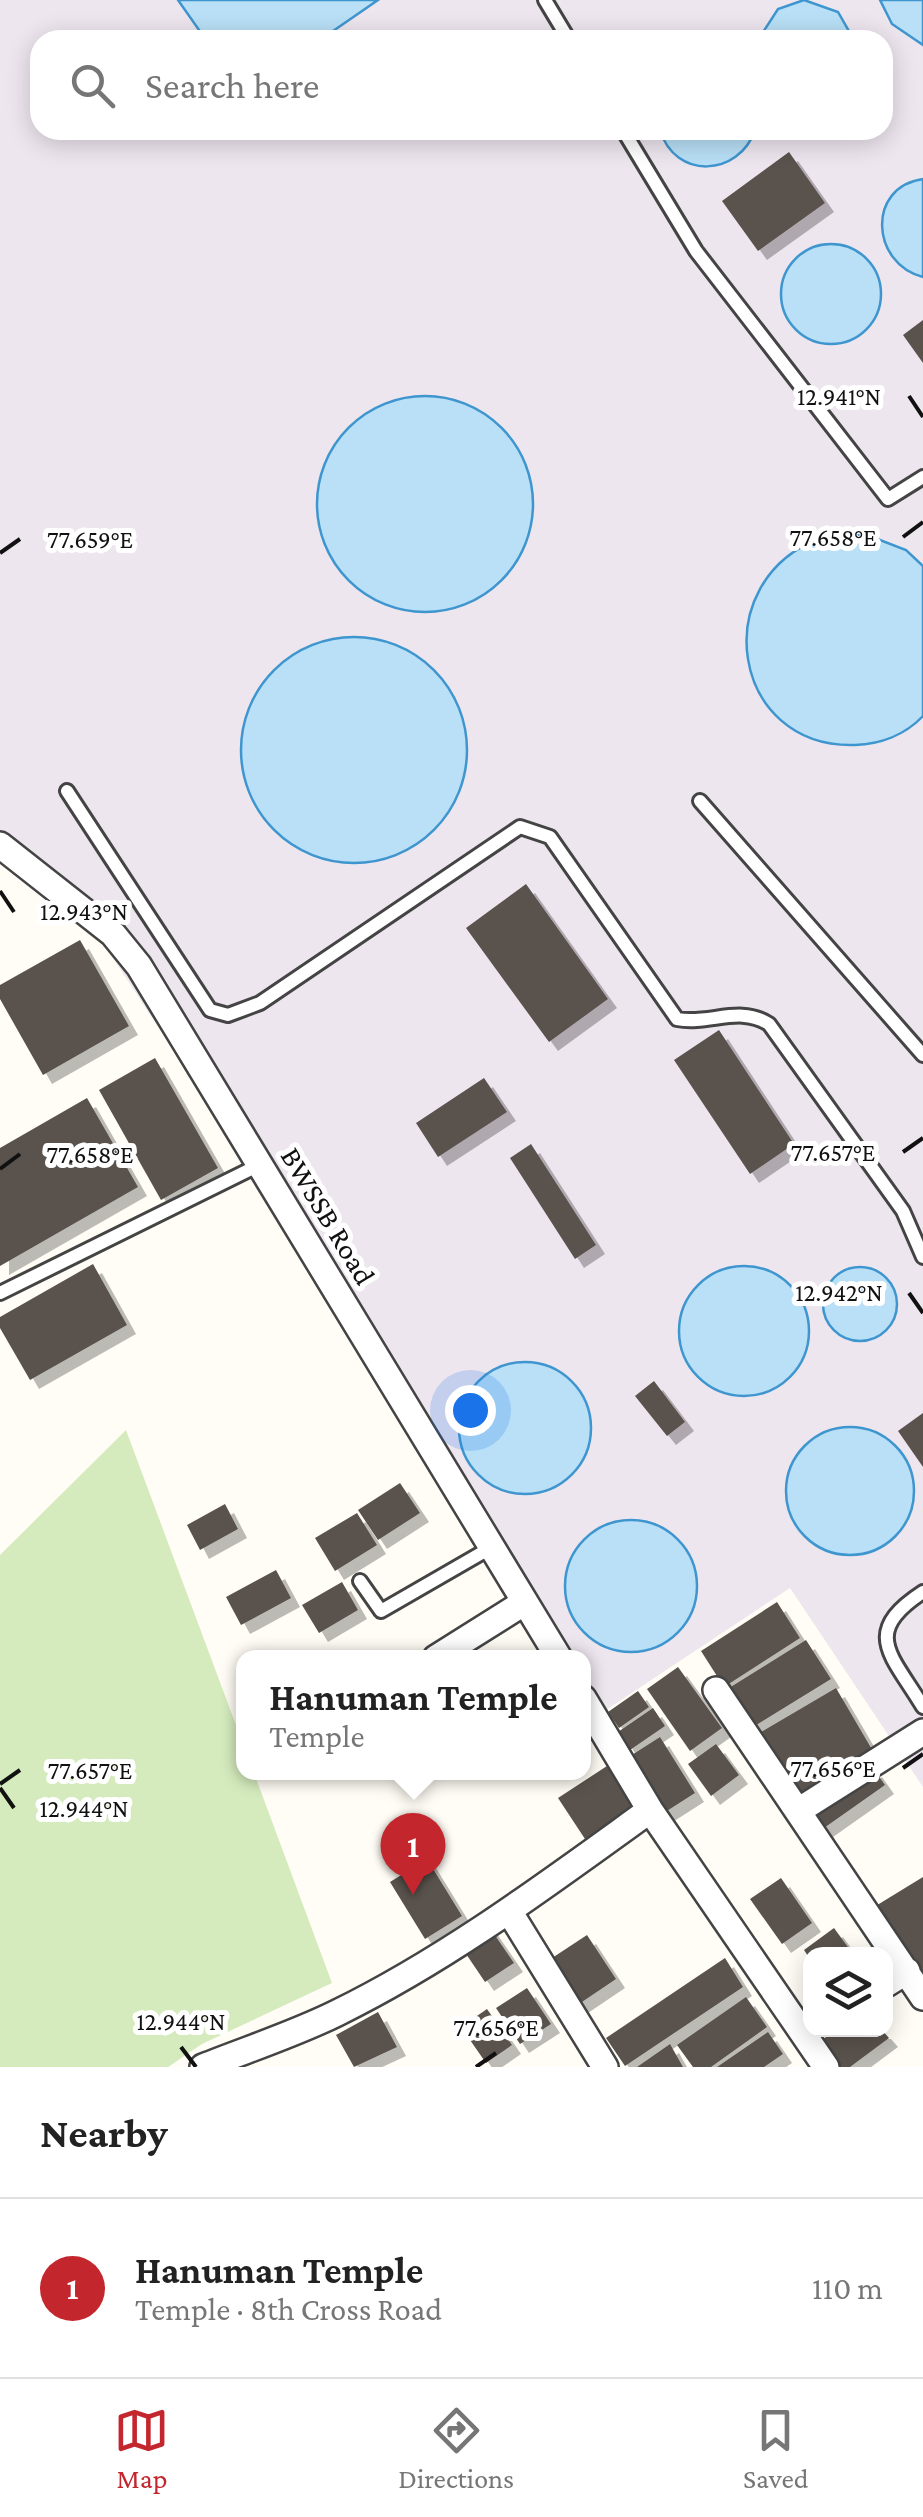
<!DOCTYPE html>
<html lang="en">
<head>
<meta charset="utf-8">
<style>
	:root { --surface:#fff; --page:#f2f2f2; --text:#222; --muted:#767676; --line:#e0e0e0; --accent:#c4262e }
	body { margin:0; font-family:"Crimson Pro",serif; background:var(--page); color:var(--text) }
	.controls { position:absolute; right:30px; bottom:30px; display:grid; overflow:hidden; border-radius:20px; box-shadow:0 5px 25px #0003 }
	.controls button { width:90px; height:90px; display:grid; place-items:center; padding:0; border:0; border-bottom:2px solid var(--line); background:var(--surface); color:var(--text); font:50px sans-serif }
	.you { position:absolute; left:470px; top:1410px; width:35px; height:35px; margin:-25px; border:8px solid #fff; border-radius:50%; background:#1a73e8; box-shadow:0 0 0 15px #1a73e833 }
	.badge { display:grid; place-items:center; width:65px; height:65px; border-radius:50%; background:var(--accent); color:#fff; font-size:32px; font-weight:700 }
	.pin { position:absolute; translate:-50% -82px; filter:drop-shadow(0 2px 5px #0008) }
	.pin::after { content:''; position:absolute; top:52px; width:35px; height:30px; background:inherit; clip-path:polygon(0 0,100% 0,50% 100%) }
	.popup { position:absolute; left:236px; top:1650px; width:355px; height:130px; box-sizing:border-box; display:grid; place-content:center; border-radius:20px; background:var(--surface); filter:drop-shadow(0 2px 8px #0005); font-size:32px; white-space:nowrap; color:var(--muted) }
	.popup b { font-size:38px; color:var(--text) }
	.popup::after { content:''; position:absolute; left:50%; top:100%; margin-left:-20px; border:20px solid transparent; border-top-color:var(--surface) }
	.list { margin:0; padding:0; list-style:none }
	h2 { display:flex; justify-content:space-between; align-items:center; height:130px; margin:0; padding:0 40px; font-size:42px }
	h2 small { font-size:32px; font-weight:400; color:var(--muted) }
	.list li { display:grid; grid-template-columns:65px 1fr auto; gap:30px; align-items:center; box-sizing:border-box; height:180px; padding:0 40px; border-top:2px solid var(--line) }
	.list b { display:block; font-size:38px; white-space:nowrap }
	.list p { margin:0; font-size:32px; white-space:nowrap; color:var(--muted) }
	.list em { font-size:32px; font-style:normal; color:var(--muted) }
	.icon { flex:none; width:55px; height:55px; fill:none; stroke:currentColor; stroke-width:2; stroke-linecap:round; stroke-linejoin:round }
	.map { position:relative; flex:none; width:923px; height:2067px; overflow:hidden }
	.search { position:absolute; background:var(--surface); box-shadow:0 5px 25px #0003; left:30px; right:30px; top:30px; height:110px; display:flex; align-items:center; gap:25px; box-sizing:border-box; padding:0 35px; border-radius:30px; color:var(--muted); font-size:38px }
	.sheet { height:310px; background:var(--surface) }
	nav { display:flex; justify-content:space-around; align-items:center; box-sizing:border-box; height:140px; border-top:2px solid var(--line); background:var(--surface); font-size:28px; color:var(--muted) }
	nav a { display:grid; justify-items:center; gap:5px }
	nav .on { color:var(--accent) }
	.map>svg:first-child { display:block }
</style>
</head>
<body>
<div class="map">
<svg width="923" height="2067" viewBox="0 0 923 2067">
	<defs>
		<filter id="shadow"><feDropShadow dx="9" dy="9" stdDeviation="0" flood-color="#0004"/></filter>
	</defs>
	<rect width="100%" height="100%" fill="#fffdf5"/>
	<path fill="#eee6ef" fill-rule="evenodd" d="M0,0h923v1787l-133,-199 -184,122 -23,-36v-16l-11,-1 -467,-711 -105,-82zM40,40h843v90h-843z"/>
	<path fill="#d5ebbd" d="M126,1430l117,314v28l11,1 78,210 -130,61 -34,23h-168v-512z"/>
	<path fill="#b9e0f7" stroke="#3f96cf" stroke-width="2.5" d="M178,0h200l-58,40h-114z
		M804,0l34,12 16,28h-96l20,-31z
		M880,0h43v45l-31,-21z
		M660,130h95c-16,47 -80,50 -95,0z
		M923,179v98c-52,-13 -57,-90 0,-98z
		M781 294a50 50 0 1 1 100 0a50 50 0 1 1-100 0Z
		M317 504a108 108 0 1 1 216 0a108 108 0 1 1-216 0Z
		M867,535l39,15 17,16v150c-18,19 -43,28 -68,29 -124,4 -150,-164 -34,-207 14,-4 32,-2 46,-3z
		M241 750a113 113 0 1 1 226 0a113 113 0 1 1-226 0Z
		M679 1331a65 65 0 1 1 130 0a65 65 0 1 1-130 0Z
		M823 1304a37 37 0 1 1 74 0a37 37 0 1 1-74 0Z
		M459 1428a66 66 0 1 1 132 0a66 66 0 1 1-132 0Z
		M786 1491a64 64 0 1 1 128 0a64 64 0 1 1-128 0Z
		M565 1586a66 66 0 1 1 132 0a66 66 0 1 1-132 0Z"/>
	<path fill="#5a524d" filter="url(#shadow)" d="M789,152l36,51 -67,48 -36,-50z
		M923,320v43l-20,-28z
		M526,884l82,115 -59,43 -83,-114z
		M80,940l49,86 -86,49 -43,-76v-14z
		M719,1030l75,114 -44,30 -76,-114z
		M155,1058l63,110 -57,32 -62,-110z
		M484,1078l23,34 -69,45 -22,-34z
		M87,1098l51,89 -138,79v-118z
		M531,1144l65,101 -21,14 -65,-101z
		M93,1264l34,61 -97,55 -30,-52v-11z
		M654,1381l31,41 -18,14 -32,-40z
		M923,1413v54l-25,-36z
		M400,1483l20,30 -42,27 -20,-30z
		M225,1504l13,25 -38,21 -13,-25z
		M357,1513l20,32 -42,26 -20,-33z
		M276,1570l15,28 -50,27 -15,-28z
		M342,1582l16,28 -39,23 -17,-28z
		M777,1602l23,36 -76,49 -23,-36z
		M806,1640l25,39 -78,48 -24,-39z
		M678,1667l44,61 -32,23 -43,-62z
		M836,1688l41,70 -80,46 -41,-69z
		M638,1691l11,16 -30,21 -11,-16z
		M653,1708l12,18 -35,24 -12,-18z
		M660,1737l35,56 -36,23 -35,-56z
		M716,1744l23,31 -28,21 -23,-32z
		M607,1766l27,41 -49,32 -27,-41z
		M873,1768l12,17 -61,43 -12,-16z
		M427,1859l35,57 -37,23 -35,-57z
		M923,1877v109l-49,-79z
		M781,1878l31,45 -30,21 -32,-45z
		M488,1925l26,38 -29,19 -25,-37z
		M834,1928l19,26h-43v5l-6,-9z
		M587,1935l29,44 -40,27 -30,-44z
		M725,1958l18,29 -118,79 -19,-28z
		M527,1988l24,36 -31,20 -24,-36z
		M746,1997l21,30 -56,40h-18l-16,-22z
		M487,2009l25,36 -26,18 -25,-36z
		M378,2012l19,35 -43,20 -18,-32z
		M836,2030h46l7,8 -39,29h-18l-16,-23z
		M768,2032l15,22 -19,13h-47z
		M670,2044l13,23h-46z"/>
	<g fill="none" stroke-linecap="round" stroke-linejoin="round">
		<defs>
			<path id="service" d="M545,0l24,40
				M623,130l73,121 192,248 35,-22
				M67,791l143,219 18,5 32,-12 260,-176 30,10 127,182c33,6 62,-14 92,5l134,187 20,46
				M700,801l223,254
				M0,1293l259,-128
				M360,1581l21,30 111,-64
				M923,1592c-63,41 -31,63 0,115"/>
			<path id="minor" d="M0,845l113,89 26,32 420,692
				M436,1658l89,-56
				M716,1690l207,307
				M583,1698l67,112 176,257
				M798,1811l125,-79
				M509,1911l96,156
				M886,1984l21,-13
				M203,2067c45,-18 92,-33 134,-54 112,-55 213,-131 313,-203"/>
		</defs>
		<use href="#service" stroke="#444" stroke-width="18"/>
		<use href="#minor" stroke="#444" stroke-width="30"/>
		<use href="#service" stroke="#fff" stroke-width="12"/>
		<use href="#minor" stroke="#fff" stroke-width="25"/>
	</g>
	<path fill="none" stroke="#111" stroke-width="4" d="M909,396l14,21M903,537l20,-15M0,553l20,-14M0,891l14,21M903,1152l20,-14M0,1169l20,-15M909,1293l14,20M903,1768l20,-14M0,1784l20,-14M0,1788l14,20M181,2047l15,20M476,2067l20,-14"/>
	<g text-anchor="middle" stroke-width="10" stroke-linejoin="round" paint-order="stroke">
		<g font-size="30" fill="#111" stroke="#fff">
			<text transform="translate(328 1216) rotate(59)" y="10">BWSSB Road</text>
		</g>
	</g>
	<g font-size="25" text-anchor="middle" fill="#111" stroke="#fff" stroke-width="10" stroke-linejoin="round" paint-order="stroke">
		<text x="839" y="405">12.941°N</text>
		<text x="833" y="546">77.658°E</text>
		<text x="90" y="548">77.659°E</text>
		<text x="84" y="920">12.943°N</text>
		<text x="833" y="1161">77.657°E</text>
		<text x="90" y="1163">77.658°E</text>
		<text x="839" y="1301">12.942°N</text>
		<text x="833" y="1777">77.656°E</text>
		<text x="90" y="1779">77.657°E</text>
		<text x="84" y="1817">12.944°N</text>
		<text x="181" y="2030">12.944°N</text>
		<text x="496" y="2036">77.656°E</text>
	</g>
</svg>
<div class="controls">
<button><svg class="icon" aria-label="layers" viewBox="0 0 24 24"><path d="M12 4l9 5-9 5-9-5zM3 14l9 5 9-5"/></svg></button>
</div>
<div class="you"></div>
<div class="pin badge" style="left:413px;top:1895px">1</div>
<div class="popup"><b>Hanuman Temple</b>Temple</div>
<div class="search"><svg class="icon" aria-label="search" viewBox="0 0 24 24"><circle cx="10" cy="10" r="6"/><path d="M15 15l6 6"/></svg>Search here</div>
</div>
<section class="sheet">
<h2>Nearby<small></small></h2>
<ul class="list">
<li><span class="badge">1</span><div><b>Hanuman Temple</b><p>Temple · 8th Cross Road</p></div><em>110 m</em></li>
</ul>
</section>
<nav>
<a class="on"><svg class="icon" aria-label="map" viewBox="0 0 24 24"><path d="M3 6l6-2 6 2 6-2v14l-6 2-6-2-6 2zM9 4v14M15 6v14"/></svg>Map</a>
<a><svg class="icon" aria-label="directions" viewBox="0 0 24 24"><path d="M12 3l9 9-9 9-9-9zM9 14v-3h6M13 9l2 2-2 2"/></svg>Directions</a>
<a><svg class="icon" aria-label="saved" viewBox="0 0 24 24"><path d="M7 4h10v16l-5-4-5 4z"/></svg>Saved</a>
</nav>
</body>
</html>
